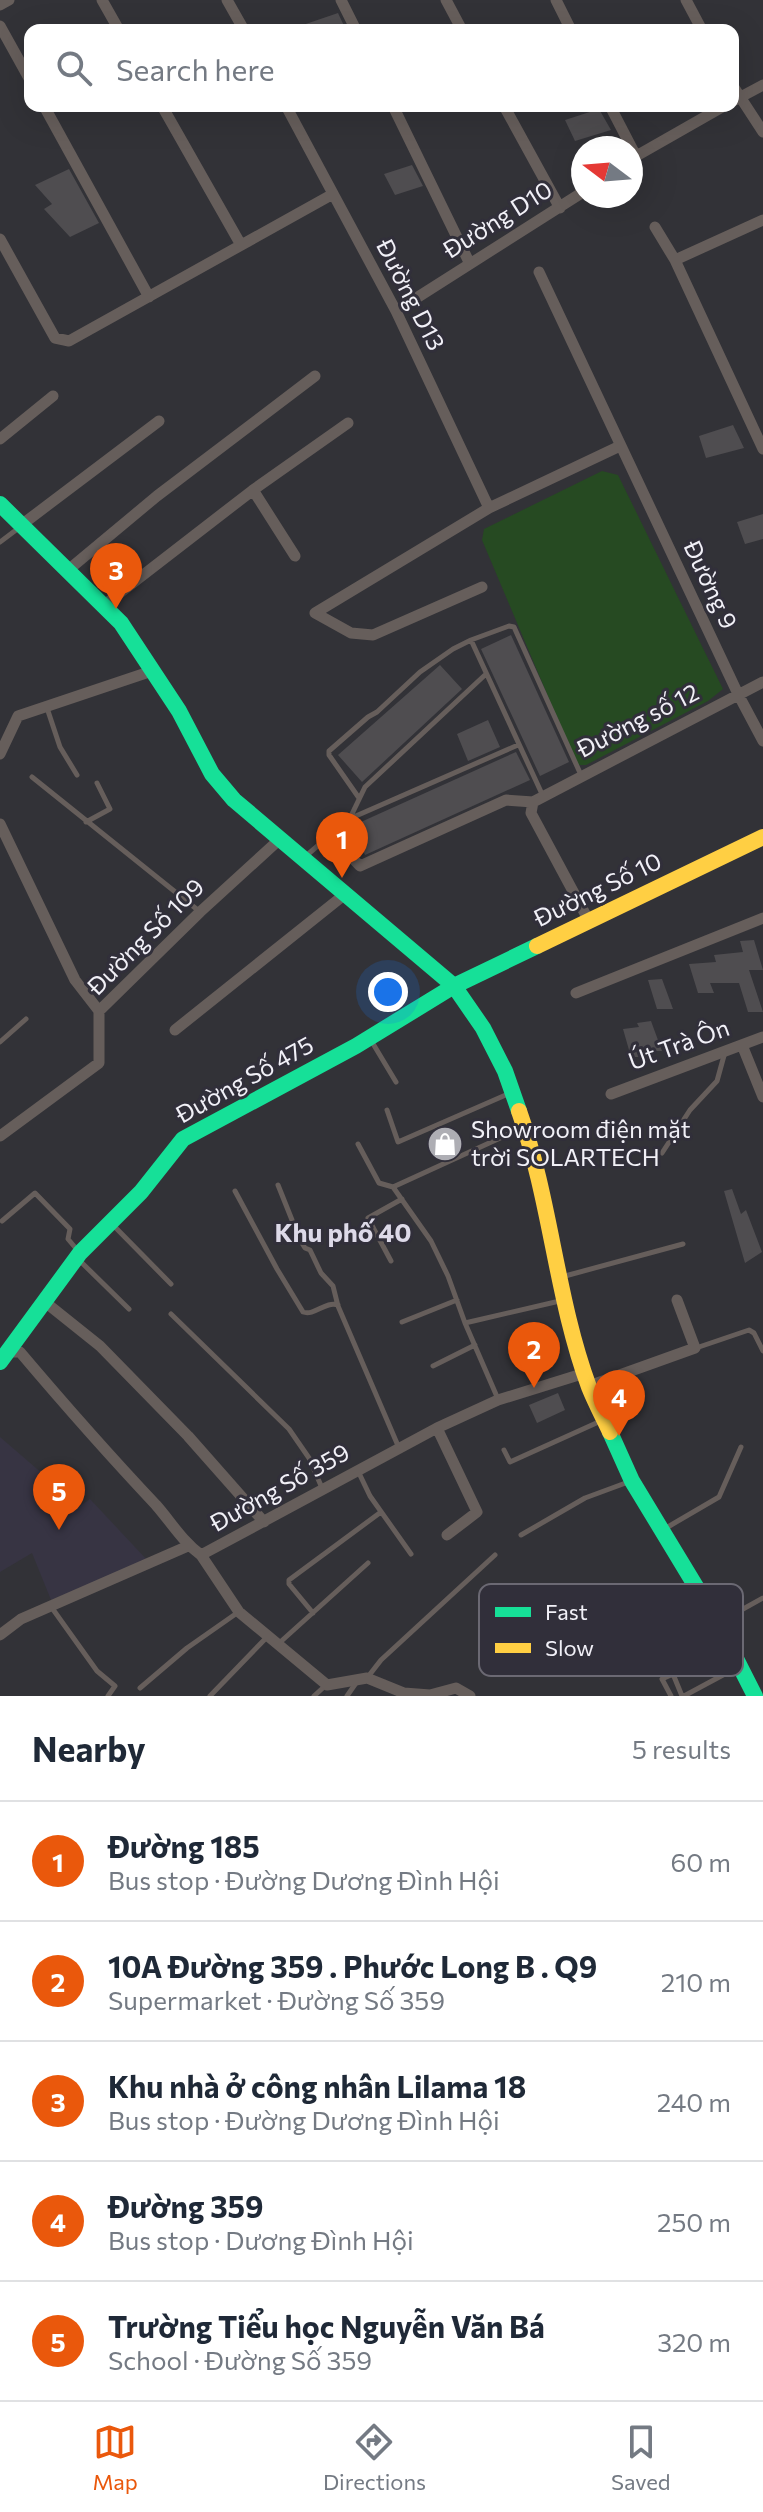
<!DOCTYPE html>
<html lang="en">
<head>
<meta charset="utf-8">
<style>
	:root { --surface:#fff; --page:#f2f2f3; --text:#1f2937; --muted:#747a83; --line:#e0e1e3; --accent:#ea580c }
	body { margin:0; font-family:Commissioner,sans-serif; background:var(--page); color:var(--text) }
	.compass { position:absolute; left:571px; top:136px; width:72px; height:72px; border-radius:50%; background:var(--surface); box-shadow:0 8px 32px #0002; rotate:286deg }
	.you { position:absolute; left:388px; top:992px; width:28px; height:28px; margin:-20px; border:6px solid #fff; border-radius:50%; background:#1a73e8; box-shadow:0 0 0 12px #1a73e833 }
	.badge { display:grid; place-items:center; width:52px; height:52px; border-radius:50%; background:var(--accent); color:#fff; font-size:26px; font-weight:700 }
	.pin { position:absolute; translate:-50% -66px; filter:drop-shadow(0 2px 4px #0008) }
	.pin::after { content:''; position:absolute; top:42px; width:28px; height:24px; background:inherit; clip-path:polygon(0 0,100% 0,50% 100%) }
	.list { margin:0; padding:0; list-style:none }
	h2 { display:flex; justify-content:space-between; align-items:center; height:104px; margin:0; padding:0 32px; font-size:34px }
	h2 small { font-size:26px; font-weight:400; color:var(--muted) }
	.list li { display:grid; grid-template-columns:52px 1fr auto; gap:24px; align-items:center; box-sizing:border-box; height:120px; padding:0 32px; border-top:2px solid var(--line) }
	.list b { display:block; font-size:30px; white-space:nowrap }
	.list p { margin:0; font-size:26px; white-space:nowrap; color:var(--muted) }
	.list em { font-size:26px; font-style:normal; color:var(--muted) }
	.icon { flex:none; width:44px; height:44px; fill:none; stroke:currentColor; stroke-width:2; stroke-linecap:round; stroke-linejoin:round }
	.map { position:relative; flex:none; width:763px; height:1696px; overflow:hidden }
	.search { position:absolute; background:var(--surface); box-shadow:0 8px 32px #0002; left:24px; right:24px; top:24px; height:88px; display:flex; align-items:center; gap:20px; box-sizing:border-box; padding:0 28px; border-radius:16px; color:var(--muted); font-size:30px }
	.sheet { height:704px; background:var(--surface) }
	nav { display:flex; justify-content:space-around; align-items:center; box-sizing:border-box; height:112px; border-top:2px solid var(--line); background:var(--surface); font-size:22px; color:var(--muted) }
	nav a { display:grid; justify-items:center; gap:4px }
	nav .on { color:var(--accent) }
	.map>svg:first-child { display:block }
</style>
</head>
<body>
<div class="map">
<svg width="763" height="1696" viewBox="0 0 763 1696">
	<rect width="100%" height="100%" fill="#323237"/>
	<path fill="#373443" d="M0,1437l80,69 10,-7 58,62 -97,39 -19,-47 -32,19z"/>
	<path fill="#264a22" d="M602,471l16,4 105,214 -15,12 -122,64h-9l-95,-225 2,-11z"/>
	<path fill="#4f4d50" d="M338,13l8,17h-52v-2z
		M599,109l12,21 -36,11 -10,-21z
		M412,165l11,21 -28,9 -11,-21z
		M69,169l30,54 -29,14 -26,-28 8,-5 -17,-19z
		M733,425l11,23 -38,10 -7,-22z
		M763,514v25l-18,5 -8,-22z
		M511,635l58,127 -29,14 -59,-127z
		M440,665l22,24 -100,93 -24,-27z
		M488,720l12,27 -32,14 -11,-27z
		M516,752l14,28 -165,75 -13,-29z
		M754,940l9,30h-14l14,42h-15l-9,-29h-29l4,10h-16l-9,-29 27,-2 -2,-7 29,-3 -3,-11z
		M662,979l11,30h-16l-9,-29z
		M651,1021l11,30h-17l2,6h-16l-8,-28 16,-2 -2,-4z
		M732,1189l9,25 5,-4 16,42 -17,11 -21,-72z
		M558,1393l7,17 -28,13 -8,-18z"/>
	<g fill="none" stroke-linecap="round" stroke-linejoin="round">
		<path stroke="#665e5b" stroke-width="5" d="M0,542l20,-15
			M471,640l38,-14 5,1 67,148
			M47,708l13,39 17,28
			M32,777l167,134
			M359,798l-30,-43v-4l39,-34 9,-5 43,-40 33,-23 18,-9 71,154
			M350,818l15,-31 121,-113
			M86,822l24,-13 -13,-26
			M307,855l42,-36 169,-74
			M0,1042l26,-23
			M372,1042l24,40
			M387,1110l11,32 110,-48
			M358,1144l21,39 14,4 127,-58
			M662,1153l28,-43 27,-29 8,-29
			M278,1185l14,35 2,10 11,18 5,2 11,23 12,13 5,20 61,142
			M393,1187l38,54 17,35 17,47 99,-23
			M235,1191l42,78 26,43c12,4 22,-11 35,-7
			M2,1221l33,-28 35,36 -2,10 11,13
			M112,1224l59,60
			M78,1259l51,50
			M391,1261l-23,-43 34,-19
			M565,1276l118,-32
			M171,1314l118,115 20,29 13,30
			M402,1322l55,-22
			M465,1323l33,76
			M696,1348l53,-18 5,3 9,18
			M433,1366l42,-21
			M504,1450l6,12 93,-42
			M358,1471l12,25 41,58
			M666,1528l53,-31 22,-50
			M521,1535l64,-37 46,-17
			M52,1608l45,63 18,15 -7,10
			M648,1612l47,-24
			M313,1613l-24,-29v-4l92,-68
			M277,1645l91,-82
			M619,1669l99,-46 45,-25
			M367,1678l14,-18 114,-105
			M140,1688l47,-40 50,-35
			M210,1696l57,-59
			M314,1696l11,-10
			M347,1696l9,-13
			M671,1696l-9,-17 11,-5 9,22
			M684,1696l52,-28"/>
		<path stroke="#665e5b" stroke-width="11" d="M102,0l17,30
			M227,0l17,30
			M341,0l15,30
			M446,0l16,30
			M556,0l15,30
			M686,0l16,30
			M0,5l9,-5
			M0,26l30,54
			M733,86l30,46
			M735,100l28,-15
			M44,106l105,191
			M162,106l79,139
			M286,106l110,205 93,197
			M393,106l77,158
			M504,106l56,102
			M610,106l26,50
			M631,159l93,-53
			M655,227l20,33 88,189
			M0,239l55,99 14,3 264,-147
			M675,260l88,-40
			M539,272l199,422 25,47
			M396,311l187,-119
			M0,439l53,-43
			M253,490l42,66
			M20,526l139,-105
			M67,571l90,-75 158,-120
			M103,606l150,-116 95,-67
			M315,613l174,-105 131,-62
			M315,613l36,20 22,2 109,-48
			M0,754l18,-38 134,-45
			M533,802l230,-120
			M533,802l-2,11 58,108
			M0,824l75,156 24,31
			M331,836l29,30 146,-66 27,2
			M576,993l187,-75
			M175,1030l169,-135
			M742,1045l21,52
			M611,1094l152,-57
			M0,1136l99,-73v-52l101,-99 80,-73
			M45,1302l55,44 88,90 76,86
			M10,1352h10c44,52 89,103 136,153 15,17 26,36 45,50l236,-127 61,-28 87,-27
			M589,1386l106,-38 -18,-48
			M437,1428l40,84 -30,23
			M201,1555l38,57 88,73 40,-7 37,15 26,2 26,-7 14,8
			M0,1635l21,-16 167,-73"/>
		<path stroke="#16e098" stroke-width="16" d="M0,504l121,119 58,88 33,63 22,26 220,186 29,42 22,43 14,40
			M0,1362l80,-109 61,-61 42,-53 173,-93 98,-60 83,-40
			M610,1432l22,49 86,142 37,73"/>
		<path stroke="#ffcf43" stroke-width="16" d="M537,946l226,-109
			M519,1111c32,90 37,187 70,276 6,15 14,30 21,45"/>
	</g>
	<defs>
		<symbol id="shop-disc" viewBox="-11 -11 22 22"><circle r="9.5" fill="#aeaeb4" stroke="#312f3a"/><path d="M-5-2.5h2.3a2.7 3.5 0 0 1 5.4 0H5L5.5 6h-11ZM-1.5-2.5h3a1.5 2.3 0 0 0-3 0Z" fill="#fff"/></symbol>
	</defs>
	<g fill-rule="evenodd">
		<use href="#shop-disc" x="425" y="1124" width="40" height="40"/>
	</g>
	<g text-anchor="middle" stroke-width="6" stroke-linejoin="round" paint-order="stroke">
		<g font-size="24" fill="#f1f0f7" stroke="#312f3a">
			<text transform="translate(498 220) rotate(-32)" y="8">Đường D10</text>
			<text transform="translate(410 295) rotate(63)" y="8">Đường D13</text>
			<text transform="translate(710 585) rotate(65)" y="8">Đường 9</text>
			<text transform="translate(638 721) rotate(-27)" y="8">Đường số 12</text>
			<text transform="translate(598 890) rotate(-26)" y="8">Đường Số 10</text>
			<text transform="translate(146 937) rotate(-45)" y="8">Đường Số 109</text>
			<text transform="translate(679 1045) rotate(-20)" y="8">Út Trà Ôn</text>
			<text transform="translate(245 1080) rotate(-29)" y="8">Đường Số 475</text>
			<text transform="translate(280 1488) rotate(-29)" y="8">Đường Số 359</text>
		</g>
		<g font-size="24" fill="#f1f0f7" stroke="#312f3a" text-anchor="start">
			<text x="471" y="1138">Showroom điện mặt<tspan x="471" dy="28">trời SOLARTECH</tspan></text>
		</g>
		<g font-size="26" font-weight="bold" fill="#dddae8" stroke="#312f3a">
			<text x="343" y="1242">Khu phố 40</text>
		</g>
	</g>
	<rect x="479" y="1584" width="264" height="92" rx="12" fill="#312f3a" stroke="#6b6973" stroke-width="2"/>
	<rect x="495" y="1607" width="36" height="10" fill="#16e098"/>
	<rect x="495" y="1643" width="36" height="10" fill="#ffcf43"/>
	<g font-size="22" fill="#f1f0f7">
		<text x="545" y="1620">Fast</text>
		<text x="545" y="1656">Slow</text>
	</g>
</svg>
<svg class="compass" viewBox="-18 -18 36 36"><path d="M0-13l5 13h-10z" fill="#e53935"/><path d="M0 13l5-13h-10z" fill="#747a83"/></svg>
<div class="you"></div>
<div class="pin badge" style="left:342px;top:878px">1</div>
<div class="pin badge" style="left:534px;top:1388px">2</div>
<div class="pin badge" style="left:116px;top:609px">3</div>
<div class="pin badge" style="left:619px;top:1436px">4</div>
<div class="pin badge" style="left:59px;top:1530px">5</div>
<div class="search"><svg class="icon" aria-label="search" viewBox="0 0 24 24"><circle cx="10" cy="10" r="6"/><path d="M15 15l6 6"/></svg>Search here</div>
</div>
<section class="sheet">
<h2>Nearby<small>5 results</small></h2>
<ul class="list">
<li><span class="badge">1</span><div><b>Đường 185</b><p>Bus stop · Đường Dương Đình Hội</p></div><em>60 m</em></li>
<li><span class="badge">2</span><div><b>10A Đường 359 . Phước Long B . Q9</b><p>Supermarket · Đường Số 359</p></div><em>210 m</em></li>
<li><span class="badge">3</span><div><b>Khu nhà ở công nhân Lilama 18</b><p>Bus stop · Đường Dương Đình Hội</p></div><em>240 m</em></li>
<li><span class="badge">4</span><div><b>Đường 359</b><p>Bus stop · Dương Đình Hội</p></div><em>250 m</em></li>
<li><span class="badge">5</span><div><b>Trường Tiểu học Nguyễn Văn Bá</b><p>School · Đường Số 359</p></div><em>320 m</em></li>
</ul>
</section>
<nav>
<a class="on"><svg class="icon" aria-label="map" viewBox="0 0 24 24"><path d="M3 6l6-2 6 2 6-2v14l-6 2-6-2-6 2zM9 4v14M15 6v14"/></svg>Map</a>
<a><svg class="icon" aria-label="directions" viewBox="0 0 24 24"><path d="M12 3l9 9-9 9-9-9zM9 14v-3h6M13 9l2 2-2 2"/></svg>Directions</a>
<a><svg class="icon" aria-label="saved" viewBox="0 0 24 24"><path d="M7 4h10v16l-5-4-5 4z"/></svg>Saved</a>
</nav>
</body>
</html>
